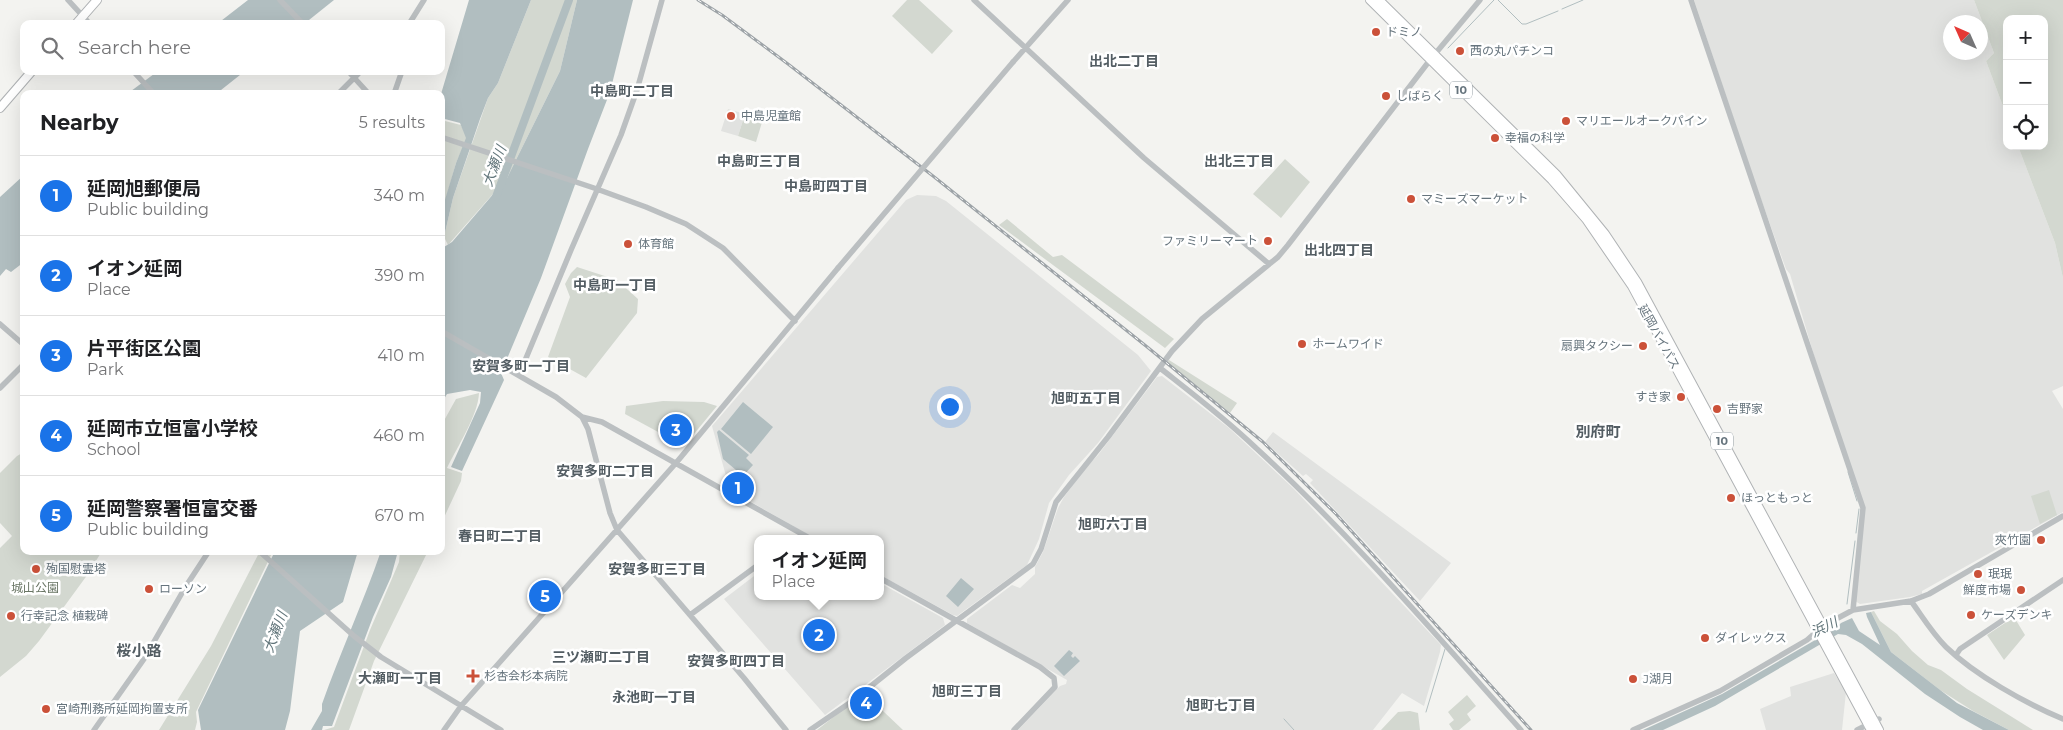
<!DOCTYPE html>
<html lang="en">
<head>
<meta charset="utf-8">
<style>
	:root { --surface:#fff; --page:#f2f2f2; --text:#202124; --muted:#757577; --line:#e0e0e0; --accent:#1a73e8 }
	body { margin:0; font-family:Montserrat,"Noto Sans JP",sans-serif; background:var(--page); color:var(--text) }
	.controls { position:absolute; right:15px; top:15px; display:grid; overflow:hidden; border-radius:10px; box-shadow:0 5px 20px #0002 }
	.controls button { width:45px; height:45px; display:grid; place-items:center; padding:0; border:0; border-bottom:1px solid var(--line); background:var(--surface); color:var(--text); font:25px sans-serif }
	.compass { position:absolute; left:1943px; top:15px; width:45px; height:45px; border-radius:50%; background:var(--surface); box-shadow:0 5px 20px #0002; rotate:315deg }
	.you { position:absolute; left:949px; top:406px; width:18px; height:18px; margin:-12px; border:4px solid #fff; border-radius:50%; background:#1a73e8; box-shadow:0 0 0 8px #1a73e833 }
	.badge { display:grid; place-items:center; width:32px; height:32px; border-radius:50%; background:var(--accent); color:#fff; font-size:16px; font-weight:700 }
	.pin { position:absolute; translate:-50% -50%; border:2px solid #fff; box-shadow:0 1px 5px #0006 }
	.popup { position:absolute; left:754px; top:535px; width:130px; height:65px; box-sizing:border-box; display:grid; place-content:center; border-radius:10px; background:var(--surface); filter:drop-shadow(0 1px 4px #0005); font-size:16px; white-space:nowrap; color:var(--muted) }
	.popup b { font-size:19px; color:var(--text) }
	.popup::after { content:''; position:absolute; left:50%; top:100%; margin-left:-10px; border:10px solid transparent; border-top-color:var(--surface) }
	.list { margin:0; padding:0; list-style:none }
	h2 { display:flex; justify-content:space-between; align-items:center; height:65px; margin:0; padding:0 20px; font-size:21px }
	h2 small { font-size:16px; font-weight:400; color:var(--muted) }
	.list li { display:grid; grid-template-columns:32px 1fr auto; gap:15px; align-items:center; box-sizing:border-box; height:80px; padding:0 20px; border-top:1px solid var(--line) }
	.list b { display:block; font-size:19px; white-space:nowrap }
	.list p { margin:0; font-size:16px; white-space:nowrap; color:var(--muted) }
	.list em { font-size:16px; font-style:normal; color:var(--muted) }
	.icon { flex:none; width:28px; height:28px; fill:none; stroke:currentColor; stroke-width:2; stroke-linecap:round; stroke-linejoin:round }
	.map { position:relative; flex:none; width:2063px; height:730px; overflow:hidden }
	.search { position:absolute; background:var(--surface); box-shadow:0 5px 20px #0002; left:20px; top:20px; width:425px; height:55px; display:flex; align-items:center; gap:12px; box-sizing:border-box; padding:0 18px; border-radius:10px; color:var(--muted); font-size:19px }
	.panel { position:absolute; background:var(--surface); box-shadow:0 5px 20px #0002; left:20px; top:90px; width:425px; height:465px; border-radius:10px }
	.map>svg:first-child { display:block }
</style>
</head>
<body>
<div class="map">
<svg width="2063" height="730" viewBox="0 0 2063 730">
	<rect width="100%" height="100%" fill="#f3f3f0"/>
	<path fill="#e1e2e0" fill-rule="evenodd" d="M1694,0h280l20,53 -8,8 21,56v29h11l37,97 8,35v108l-11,5 11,18v103l-141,79v3l-12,3 -50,7 -5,-3 10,-92 -50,-150 -25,-85 -4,-5 -35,-98zM1950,22h30v30h-30z
		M728,109l17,5 -7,22 -17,-5z
		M917,195l19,1 10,5 192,154 13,16 -53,72 -29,32 -20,28 -10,36 -12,26 -70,51 -4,-1 -73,-40v-36h-64l-86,-49 -18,-64 194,-226z
		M1162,376l67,52 65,61 147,156 -1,7 -16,54 -22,-13 -29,37h-355l42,-44 6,-2 1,-4 -100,-57v-4l45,-34 8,3 15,-14v-7l8,-15 15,-44 6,-11 23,-31 11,-11 59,-78z
		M1273,432l178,131 -31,38 -110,-118 3,-3 -7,-6 -3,2 -38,-34z
		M758,573v23h122v-13l63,35 2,7 -120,90 -101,-116z
		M1834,673l12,19 -4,38h-76l-6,-21 31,-13 -1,-9z"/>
	<path fill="#d3d8d0" d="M531,0h46l-17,71 -53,107 -59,67 -4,-8 9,-39 35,-100 10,-15z
		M907,0h12l34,31 -21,23 -40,-38z
		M1974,0h89v278l-8,-35 -37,-97h26v-127h-37v98l-21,-56 8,-8z
		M745,114l18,5 -7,23 -18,-6z
		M441,120l20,5 6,13 -11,25 -15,53z
		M1285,159l25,23 -29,36 -28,-24z
		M1007,219l46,38 9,-2 112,84 -9,9 -166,-123z
		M577,267l40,13 21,19 -1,14 -51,65 -38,-21 22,-60 -5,-13 6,-11z
		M1169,360l68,43 -7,10 -64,-50z
		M479,393c-1,23 -22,54 -32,75l15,5 -1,8 -20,43v-98l15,-27z
		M663,401l41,1 13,4 -33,40 -59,-32 1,-8z
		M24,452v99h78l-14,23 -49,67 -13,15 -26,21v-129l12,-12 -12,-13v-50l17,-17z
		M2049,490l8,25 -17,9 -9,-28z
		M260,551h13l-77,161 1,10 -2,8h-36l52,-84z
		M400,551h28l-54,110 -25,69h-25l10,-3 36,-97 29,-68z
		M1874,611l6,10 17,13 15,17 16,14 13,5 26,19 66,41h-24l-36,-19 -33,-21 -49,-38 -20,-40z
		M2014,617l11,18 -21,25 -17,-25z
		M864,693l39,37h-86z
		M1467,695l9,11 -9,8 4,6 -12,10h-6l-4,-6 5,-4 -6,-8z
		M1410,711l8,2 2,17h-39l17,-18z"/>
	<path fill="#b1bec0" d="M248,0h86l-30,24h-87z
		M469,0h62l-33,83 -10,15 -8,21 -27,79 -9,39v10l8,-5 55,-64 53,-107 17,-71h56l-23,92 -22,57 -47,129 -40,95 3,7 -42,91 -11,-4 29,-64 1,-11 -11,-2 -23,4 -6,10v-191l15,-50 10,-25 -6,-15 -19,-5v-24z
		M158,71h87l-29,23h-89z
		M24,175v87l-13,10 -5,-3 -6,7v-79z
		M743,402l30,25 -22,27 -30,-25z
		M719,430l30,25 -3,3 7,7 -10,11 -20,-17 -6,-27z
		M275,551h83l-15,51 -43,29 -10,80 -5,19h-84l-3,-20z
		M381,551h17l-7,26 -18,40 -41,109h-9l-1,4h-11l11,-19v-7c18,-51 41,-101 59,-153z
		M961,578l13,11 -16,18 -12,-11z
		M1871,612l20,40 66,51 52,27h-26l-23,-13 -35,-23 -63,-50 -16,-9 -8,-1 -123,72 -52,24h-20l79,-36 114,-66 5,-5 11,-5 7,13 21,14 -13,-28 -1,-4z
		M1069,650l4,3 -2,3 2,2 2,-2 5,5 -16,15 -10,-10z"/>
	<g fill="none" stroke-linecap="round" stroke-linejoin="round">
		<path stroke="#b1bec0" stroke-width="1" d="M1498,0l24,24h4l32,-13
			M1562,9l21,-9
			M1448,48l46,-48
			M1848,472l9,29
			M1856,533l3,-24
			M1847,604l8,-63
			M1426,712l19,-63
			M1284,719l10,11"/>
		<path stroke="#b1bec0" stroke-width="8" d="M496,197l73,-197"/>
		<defs>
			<path id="highway" d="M1370,0l182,180 34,39 46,67 239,444
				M1379,0l177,174 49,60 32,48 242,448
				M76,24l21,-24
				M0,108l32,-37"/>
		</defs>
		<use href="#highway" stroke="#afb2b4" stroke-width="10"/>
		<path stroke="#bbbfc1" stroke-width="5.5" d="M68,0l22,24
			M280,0l23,24
			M974,0l170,158 125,106
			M1691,0l172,508 -10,102
			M409,24l15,-24
			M1013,62l55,-62
			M133,71l21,23
			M348,71l21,23
			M338,94l23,-23
			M394,94l8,-23
			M441,137l153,51 52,19 40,17 37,24 72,73
			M0,324l24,21
			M441,331l115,66 26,20 6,12 22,84 7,17 127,148 42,52
			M1160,368c33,26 66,51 96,80 95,87 179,186 265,282
			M519,375l52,-125 50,-115 16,-45 25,-90
			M0,388l24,-24
			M582,417l20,5 209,117
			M259,551l95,85 27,21 120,73
			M880,578l160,89 14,11 1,9 -41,43
			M1911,601c11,15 21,32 35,46 29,28 79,56 117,72
			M690,615l68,-50
			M1956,655l4,-6 103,-69
			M94,730l50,-71 42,-73 23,-35
			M444,730l17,-24 215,-243 162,-195
			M810,730l41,-28 55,-44 127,-94 8,-15 15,-47 52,-65 64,-86 30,-32 76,-62 10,-12 142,-185 50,-60
			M1633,730l87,-39 87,-51 16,-14 30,-16 58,-9 18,-7 134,-78
			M1857,730l22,-11"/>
		<use href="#highway" stroke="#fff" stroke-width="8"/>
		<defs>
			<path id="rail" d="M698,0l24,15 66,49 145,112 213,170 117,96 73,72 195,216"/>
		</defs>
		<use href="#rail" stroke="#9da3a7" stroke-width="3"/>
		<use href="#rail" stroke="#fff" stroke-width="1" stroke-dasharray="4" stroke-linecap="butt"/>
		<path stroke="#bbbfc1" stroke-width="5.5" d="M838,268l175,-206"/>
	</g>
	<g fill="#cb5139" stroke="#fff" stroke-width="2">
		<circle cx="1376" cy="32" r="5"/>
		<circle cx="1460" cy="51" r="5"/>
		<circle cx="1386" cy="96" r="5"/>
		<circle cx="731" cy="116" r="5"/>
		<circle cx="1566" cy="121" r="5"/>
		<circle cx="1495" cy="138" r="5"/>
		<circle cx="1411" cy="199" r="5"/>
		<circle cx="1268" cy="241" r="5"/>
		<circle cx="628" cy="244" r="5"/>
		<circle cx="1302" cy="344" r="5"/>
		<circle cx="1643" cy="346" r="5"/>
		<circle cx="1681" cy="397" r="5"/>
		<circle cx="1717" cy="409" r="5"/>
		<circle cx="1731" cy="498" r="5"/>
		<circle cx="2041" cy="540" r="5"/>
		<circle cx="36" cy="569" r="5"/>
		<circle cx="1978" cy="574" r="5"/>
		<circle cx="149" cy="589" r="5"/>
		<circle cx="2021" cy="590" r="5"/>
		<circle cx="1971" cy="615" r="5"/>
		<circle cx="11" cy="616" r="5"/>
		<circle cx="1705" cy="638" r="5"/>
		<path d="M470.5 668.5h5v5h5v5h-5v5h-5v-5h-5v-5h5z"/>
		<circle cx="1633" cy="679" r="5"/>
		<circle cx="46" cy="709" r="5"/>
	</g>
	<g text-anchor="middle" stroke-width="5" stroke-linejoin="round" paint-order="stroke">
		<g fill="#fff" stroke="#949ea4" stroke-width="1">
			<rect x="1450" y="81.5" width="22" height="17" rx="4"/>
			<rect x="1711" y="432.5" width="22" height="17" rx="4"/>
		</g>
		<g font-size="11" font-weight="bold" fill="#66747d">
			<text x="1461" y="94">10</text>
			<text x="1722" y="445">10</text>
		</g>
		<g font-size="12" fill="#66747d" stroke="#fff" text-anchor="start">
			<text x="1386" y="36">ドミノ</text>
			<text x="1470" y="55">西の丸パチンコ</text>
			<text x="1396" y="100">しばらく</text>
			<text x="741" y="120">中島児童館</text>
			<text x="1576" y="125">マリエールオークパイン</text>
			<text x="1505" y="142">幸福の科学</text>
			<text x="1421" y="203">マミーズマーケット</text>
			<text x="1258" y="245" text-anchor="end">ファミリーマート</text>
			<text x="638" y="248">体育館</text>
			<text x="1312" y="348">ホームワイド</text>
			<text x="1633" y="350" text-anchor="end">扇興タクシー</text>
			<text x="1671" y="401" text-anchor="end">すき家</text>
			<text x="1727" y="413">吉野家</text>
			<text x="1741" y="502">ほっともっと</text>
			<text x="2031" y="544" text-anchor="end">夾竹園</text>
			<text x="46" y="573">殉国慰霊塔</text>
			<text x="1988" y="578">珉珉</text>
			<text x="159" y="593">ローソン</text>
			<text x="2011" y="594" text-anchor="end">鮮度市場</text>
			<text x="1981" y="619">ケーズデンキ</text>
			<text x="21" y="620">行幸記念 植栽碑</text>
			<text x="1715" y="642">ダイレックス</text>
			<text x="484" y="680">杉杏会杉本病院</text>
			<text x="1643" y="683">J湖月</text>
			<text x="56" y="713">宮崎刑務所延岡拘置支所</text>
		</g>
		<g font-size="12" fill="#66747d" stroke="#fff">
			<text transform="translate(1659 337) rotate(61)" y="4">延岡バイパス</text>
		</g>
		<g font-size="12" fill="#697564" stroke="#fff">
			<text x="35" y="592">城山公園</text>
		</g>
		<g font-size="14" font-weight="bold" fill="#535d63" stroke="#fff">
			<text x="1124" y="66">出北二丁目</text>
			<text x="632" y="96">中島町二丁目</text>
			<text x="759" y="166">中島町三丁目</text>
			<text x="1239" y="166">出北三丁目</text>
			<text x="826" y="191">中島町四丁目</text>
			<text x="1339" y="255">出北四丁目</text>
			<text x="615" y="290">中島町一丁目</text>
			<text x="521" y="371">安賀多町一丁目</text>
			<text x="1086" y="403">旭町五丁目</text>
			<text x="605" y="476">安賀多町二丁目</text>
			<text x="1113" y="529">旭町六丁目</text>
			<text x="500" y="541">春日町二丁目</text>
			<text x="657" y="574">安賀多町三丁目</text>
			<text x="601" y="662">三ツ瀬町二丁目</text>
			<text x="736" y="666">安賀多町四丁目</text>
			<text x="400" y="683">大瀬町一丁目</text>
			<text x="967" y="696">旭町三丁目</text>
			<text x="654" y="702">永池町一丁目</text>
			<text x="1221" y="710">旭町七丁目</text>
		</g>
		<g font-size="14" font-style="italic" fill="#62767b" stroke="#fff">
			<text transform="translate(494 166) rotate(-69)" y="5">大瀬川</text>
			<text transform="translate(1824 627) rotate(-25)" y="5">浜川</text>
			<text transform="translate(275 632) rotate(-69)" y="5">大瀬川</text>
		</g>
		<g font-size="15" font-weight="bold" fill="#535d63" stroke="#fff">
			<text x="1598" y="437">別府町</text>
			<text x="139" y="656">桜小路</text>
		</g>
	</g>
</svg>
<div class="controls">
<button>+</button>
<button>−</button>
<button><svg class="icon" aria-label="locate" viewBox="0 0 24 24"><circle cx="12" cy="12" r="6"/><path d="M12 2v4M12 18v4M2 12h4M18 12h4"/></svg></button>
</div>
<svg class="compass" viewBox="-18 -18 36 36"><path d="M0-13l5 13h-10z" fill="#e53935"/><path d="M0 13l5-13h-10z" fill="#757577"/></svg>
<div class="you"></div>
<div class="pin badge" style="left:738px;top:488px">1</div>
<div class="pin badge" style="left:819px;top:635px">2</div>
<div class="popup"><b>イオン延岡</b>Place</div>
<div class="pin badge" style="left:676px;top:430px">3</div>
<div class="pin badge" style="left:866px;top:703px">4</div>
<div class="pin badge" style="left:545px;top:596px">5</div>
<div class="search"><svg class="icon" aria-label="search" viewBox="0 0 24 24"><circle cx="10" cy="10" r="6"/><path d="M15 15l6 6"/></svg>Search here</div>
<section class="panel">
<h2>Nearby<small>5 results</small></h2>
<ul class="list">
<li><span class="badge">1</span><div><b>延岡旭郵便局</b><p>Public building</p></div><em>340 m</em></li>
<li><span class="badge">2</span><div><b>イオン延岡</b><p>Place</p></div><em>390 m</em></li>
<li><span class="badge">3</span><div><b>片平街区公園</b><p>Park</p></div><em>410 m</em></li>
<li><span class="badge">4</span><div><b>延岡市立恒富小学校</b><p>School</p></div><em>460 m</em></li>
<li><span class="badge">5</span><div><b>延岡警察署恒富交番</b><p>Public building</p></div><em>670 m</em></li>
</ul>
</section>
</div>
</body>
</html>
